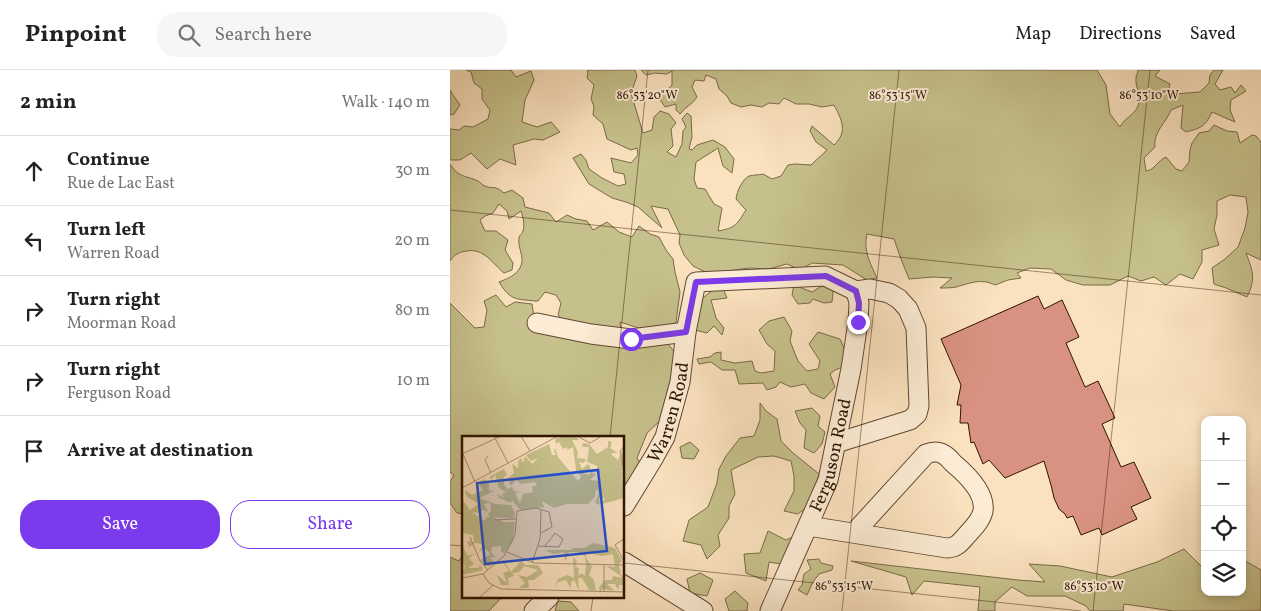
<!DOCTYPE html>
<html lang="en">
<head>
<meta charset="utf-8">
<style>
	:root { --surface:#fff; --page:#f6f6f6; --text:#222; --muted:#767676; --line:#e0e0e0; --accent:#7c3aed }
	body { margin:0; font-family:Vollkorn,serif; background:var(--page); color:var(--text) }
	.controls { position:absolute; right:15px; bottom:15px; display:grid; overflow:hidden; border-radius:10px; box-shadow:0 2px 8px #0003 }
	.controls button { width:45px; height:45px; display:grid; place-items:center; padding:0; border:0; border-bottom:1px solid var(--line); background:var(--surface); color:var(--text); font:25px sans-serif }
	.stop { position:absolute; width:15px; height:15px; margin:-11px; border:4px solid #7c3aed; border-radius:50%; background:#fff }
	.stop.end { background:#7c3aed; border-color:#fff; box-shadow:0 1px 5px #0008 }
	.list { margin:0; padding:0; list-style:none }
	h2 { display:flex; justify-content:space-between; align-items:center; height:65px; margin:0; padding:0 20px; font-size:21px }
	h2 small { font-size:16px; font-weight:400; color:var(--muted) }
	.list li { display:grid; grid-template-columns:32px 1fr auto; gap:15px; align-items:center; box-sizing:border-box; height:70px; padding:0 20px; border-top:1px solid var(--line) }
	.list b { display:block; font-size:19px; white-space:nowrap }
	.list p { margin:0; font-size:16px; white-space:nowrap; color:var(--muted) }
	.list em { font-size:16px; font-style:normal; color:var(--muted) }
	.actions { display:flex; gap:10px; padding:15px 20px }
	.actions a { flex:1; padding:11px 0; border:1px solid var(--accent); border-radius:20px; text-align:center; font-size:18px; color:var(--accent) }
	.actions .main { background:var(--accent); color:#fff }
	.icon { flex:none; width:28px; height:28px; fill:none; stroke:currentColor; stroke-width:2; stroke-linecap:round; stroke-linejoin:round }
	.map { position:relative; flex:none; width:811px; height:541px; overflow:hidden }
	header { display:flex; align-items:center; gap:30px; box-sizing:border-box; height:70px; padding:0 25px; background:var(--surface); border-bottom:1px solid var(--line) }
	header strong { font-size:24px }
	nav { display:flex; gap:28px; margin-inline-start:auto; font-size:18px }
	.search { width:350px; height:45px; background:var(--page); display:flex; align-items:center; gap:12px; box-sizing:border-box; padding:0 18px; border-radius:20px; color:var(--muted); font-size:19px }
	main { display:flex }
	aside { flex:1; background:var(--surface) }
	.map>svg:first-child { display:block }
</style>
</head>
<body>
<header>
<strong>Pinpoint</strong>
<div class="search"><svg class="icon" aria-label="search" viewBox="0 0 24 24"><circle cx="10" cy="10" r="6"/><path d="M15 15l6 6"/></svg>Search here</div>
<nav><a>Map</a><a>Directions</a><a>Saved</a></nav>
</header>
<main>
<aside>
<h2>2 min<small>Walk · 140 m</small></h2>
<ul class="list">
<li><svg class="icon" aria-label="ahead" viewBox="0 0 24 24"><path d="M12 20V5M6 11l6-6 6 6"/></svg><div><b>Continue</b><p>Rue de Lac East</p></div><em>30 m</em></li>
<li><svg class="icon" aria-label="left" viewBox="0 0 24 24"><path d="M17 20v-9H6M10 6l-5 5 5 5"/></svg><div><b>Turn left</b><p>Warren Road</p></div><em>20 m</em></li>
<li><svg class="icon" aria-label="right" viewBox="0 0 24 24"><path d="M7 20v-9h11M14 6l5 5-5 5"/></svg><div><b>Turn right</b><p>Moorman Road</p></div><em>80 m</em></li>
<li><svg class="icon" aria-label="right" viewBox="0 0 24 24"><path d="M7 20v-9h11M14 6l5 5-5 5"/></svg><div><b>Turn right</b><p>Ferguson Road</p></div><em>10 m</em></li>
<li><svg class="icon" aria-label="arrive" viewBox="0 0 24 24"><path d="M6 21V4h12l-3 4 3 4H6"/></svg><div><b>Arrive at destination</b></div></li>
</ul>
<div class="actions"><a class="main">Save</a><a>Share</a></div>
</aside>
<div class="map">
<svg width="811" height="541" viewBox="0 0 811 541">
	<rect width="100%" height="100%" fill="#fbe2bf"/>
	<filter id="stains"><feTurbulence type="fractalNoise" baseFrequency=".004" numOctaves="4"/><feColorMatrix values="0 0 0 0 .2 0 0 0 0 .09 0 0 0 0 .02 0 0 0 .5 -.17"/></filter>
	<radialGradient id="worn" r=".72"><stop offset=".6" stop-color="#630" stop-opacity="0"/><stop offset="1" stop-color="#630" stop-opacity=".3"/></radialGradient>
	<path fill="#c6c18c" stroke="#7a6a46" d="M16,0h45l5,7 15,-6 3,9 -9,20 -3,22 15,5 14,-5 9,10 -17,8 -9,-1 -21,6 3,20 -16,-6 -13,10 -16,-16 -11,7h-10v-31l9,1 5,-4 9,1 15,-8 2,-9 -8,-11v-10l-8,-6 -3,-11z
		M137,0h48l2,6 -6,17 12,40 9,-3 2,-13 6,-6 9,3 7,9 -5,6 2,17 -6,6 9,5 6,-13 1,-13 3,-4 -4,-8 5,-6 4,3 1,21 -3,12 3,1 5,-5 16,-5 12,7 9,12 -2,14 -9,-7 -5,-18 -22,14 -2,17 3,9 8,1 9,15 8,4 -4,23c18,-3 19,-7 28,-21l-10,-11c1,-8 6,-19 13,-23 4,-1 10,-1 14,-2l9,5 9,-3 7,-11 7,-1 16,1 16,-15 -11,-8 -6,-11 2,-5 22,19c14,-13 8,-25 0,-40l-12,2 -13,-3h-13l-12,-6 -5,6 -10,-1 -7,4 -11,-2 -10,2 -10,-4 -4,-7 -8,-7 -3,-10 -10,-4 -2,6 -9,-1 -3,7 5,10c-4,7 -12,10 -17,17l-4,-4v-6l-11,3 -6,-9 13,-13v-14l-5,3 -12,-1 -9,2 -5,-5h456l9,15 4,29 10,13c4,-9 15,-12 18,-21 4,-12 -3,-18 -2,-28 0,-3 2,-5 2,-8h22l-5,6 15,8 -3,12c11,-3 22,-3 33,-4l9,-9 1,-8 4,-5h9l-8,14 5,6 11,-3 4,6 6,-8 5,6 -15,9 -1,10 5,12 -23,-10c-7,15 -11,16 -26,20l-5,-4 2,-23 -12,5c-5,13 -18,22 -16,37l-11,11 2,13c9,-1 11,-10 20,-14l10,12 6,2 7,-9 1,-12 2,-7 7,-10 10,-2 5,-6 13,6 10,1 3,11 12,-8 4,1 5,6v118l-15,-7c7,19 10,25 1,44l-21,-9 -12,-4 -2,-16 13,-9 13,-12 7,-19 3,-16 -2,-15 -16,-2 -13,6v14l-3,14 5,16 -17,5v12l-9,17 -13,-5 -14,11 -12,-8 -13,4 -13,-5 -18,9h-27l-17,-5 -15,-11 -21,-1 -13,5 4,5 -13,2 -13,5c-13,-7 -25,-2 -39,2 -5,1 -11,1 -16,1l12,-10 -19,-1 -24,2 -8,-20 -7,-20 -27,-5c-4,16 3,29 10,44l-10,2 -24,-15 -31,-2 -12,7 -13,-6 -18,5 -20,-1 -21,3 -12,6 -23,-11 -9,-11 -5,-12 1,-8 -12,-26 -17,-3 11,22 -24,-21 -12,-5 -14,-4 -23,-14 -16,-26 8,-4 5,6 3,9 13,9 16,8 8,-2 -2,-10 -10,-2 -3,-14 20,5 7,-8 -1,-7 -6,2 -24,-11 -4,-15 -10,-9 1,-9 -3,-7 3,-14 -7,-7 1,-7z
		M0,20l3,5 7,10 -6,9 -4,1z
		M0,94c9,14 15,11 28,17 2,1 4,4 7,5 10,4 8,-2 19,7l8,-3 11,8 2,9 24,6 7,9 11,-7 9,4 11,2 6,9 14,-8 12,10 13,5 7,-11 11,8 9,3 7,13 7,9 2,13 5,20 -4,30 -3,8h-28l-25,-8 1,12 -24,-4 -15,-8 -7,3 -11,-4 -6,-6 3,-12 -5,-8 -11,-3 -7,9h-3c-20,-2 -25,-1 -36,-19 11,-4 24,-10 23,-24 -1,-7 -4,-13 -3,-20 1,-5 2,-2 4,-7 2,-6 0,-14 -2,-20l-12,8 -2,-8 -8,-7 -6,9 -8,3 -5,4 5,11h11l12,9 -3,10 8,13 -1,7 -8,3c-12,-10 -20,-25 -37,-22 -8,1 -12,3 -17,10z
		M344,215l18,7 8,-5 8,-2 5,7 -1,10 -8,1 -11,-4 -3,4 -12,1 -6,-9z
		M272,216l5,12 -16,2 5,18 8,10 -2,7 -8,-9 -7,7 -12,-3 3,-28 16,-13z
		M46,225l10,12 9,-5 17,2 2,13 134,27 8,10 2,14 -16,51 -15,14 -10,25 11,19 -24,6v-46h-160v77l-7,-1 -7,-10v-21l4,-7 -4,-3v-169l25,25 9,-1 3,-17 -3,-9z
		M334,247l8,14 -2,10 8,20 9,10 11,-2 2,-8 -11,-17 9,-12 22,7 8,18 -5,10 -8,3 -5,4 5,13 -11,12 -13,-6 -6,-9 -14,3 -11,-5 -4,5 -9,3 -4,-7 -24,1 -4,-14h-13l-11,-8 -12,2 -2,-5 13,-2 5,-4 6,-1v8l14,3 17,-2 3,10 6,2 13,-2 1,-20 -8,-7 -8,-14 10,-9z
		M310,333l6,8 11,8 4,22 12,12 26,21 -5,18 -2,11 -14,11 -14,-3 10,-20v-15l-3,-15 -17,-5 -16,1 -27,13 4,24 -6,12v12l-11,17 2,11 -13,13 -6,-14 -18,-4 6,-21 19,-13 9,-24 2,-14 7,-13 14,-18 14,-2 6,-16z
		M362,338l8,8 -2,10 7,6 -3,12 -8,9 -10,-5 2,-18 -6,-7 -5,-12z
		M240,372l9,8 -5,9 -12,-1 -2,-11z
		M318,461l18,9 9,-4 -14,28 -12,-2 -3,19 -20,-8 -2,-19 16,-1z
		M734,479l19,19h2v24h37v-33l19,11v41h-88l-49,-7 -1,7h-33l-4,-5 -21,-10h-38l-15,-9 -17,15v9h-17l2,-24 -56,-6 -12,14 -6,-18 -55,-16 167,19 27,2 -16,-18 31,2 52,11 45,-15z
		M14,483v44h38l-13,14h-39v-54l9,4z
		M369,489l2,4 12,3 -1,4 -13,4 -6,8 -6,13 -9,-5 4,-5 2,-11 7,-5 -4,-9z
		M250,503l13,7 -6,16 -17,-3 -3,-14z
		M285,521l13,12 -1,8h-18l-4,-12z
		M108,531l13,1 8,9h-24z"/>
	<path fill="#d99281" stroke="#2f1300" d="M588,226l6,13 18,-9 17,37 -13,6 19,44 13,-6 17,37 -13,6 19,43 13,-5 17,36 -20,9 6,12 -35,16 -3,-7 -18,7 -8,-19 -6,2 -2,-4 -6,-5 -5,-11 -3,-13 -7,-24 -39,17 -16,-18 -6,4 -9,-22 -3,1 -3,-20h-8l1,-18h-4l4,-20 -20,-46z"/>
	<g fill="none" stroke-linecap="round" stroke-linejoin="round">
		<defs>
			<g id="minor">
				<path d="M87,253l54,11 40,5 55,-7"/>
				<path d="M386,373l74,-23 7,-6 2,-8 -3,-78 -8,-19 -9,-10 -10,-6 -19,-4 -14,2"/>
				<path id="s1" d="M174,436l30,-49 11,-20 15,-55 6,-50 10,-50 129,-6 31,15"/>
				<path d="M358,456l139,22c9,0 13,-5 19,-12 6,-7 15,-15 17,-25 3,-19 -18,-38 -30,-48 -3,-4 -7,-8 -12,-10 -5,-2 -10,-1 -15,1l-72,79"/>
				<path d="M174,492l79,49"/>
				<path d="M84,541l15,-14"/>
				<path id="s2" d="M320,541l58,-131 23,-111 7,-47 1,-19 -3,-12"/>
			</g>
		</defs>
		<use href="#minor" stroke="#624730" stroke-width="21"/>
		<use href="#minor" stroke="#fcecd5" stroke-width="19"/>
	</g>
	<g fill="none" stroke-linecap="round" stroke-linejoin="round">
		<path stroke="#7c3aed" stroke-width="6" d="M181,269l55,-7 10,-50 130,-6 30,15 3,12 -1,19"/>
	</g>
	<path fill="none" stroke="#2f1300" stroke-width="1" stroke-opacity="0.45" d="M0,140l811,85M160,367l38,-367M0,475l14,1M174,493l457,48M141,541l2,-14M392,541l57,-541M643,541l57,-541"/>
	<g text-anchor="middle" stroke-width="4" stroke-linejoin="round" paint-order="stroke">
		<g font-size="18" fill="#2f1300" stroke="#fcecd5">
			<text dy="6" stroke="none"><textPath href="#s1" startOffset="105">Warren Road</textPath></text>
			<text dy="6" stroke="none"><textPath href="#s2" startOffset="168">Ferguson Road</textPath></text>
		</g>
	</g>
	<g transform="translate(12 366)">
		<rect width="162" height="162" fill="#fbe2bf"/>
		<path d="M102,0h11l4,4h-7l6,12 -1,6 9,1 -2,4 -5,-1 3,7 6,-5 2,3v4l-7,2 6,2 4,-6 -1,4 4,1 -6,6 10,1v-5l-3,-10 -10,-4 2,-15h-7l1,-4 6,1 8,10 11,-7v-6l4,1 -2,6 8,5h-5l-2,1 7,6 6,-13v23l-3,1 3,3 -2,1 2,23 -22,6 3,-6h-6l1,7 -5,-2 4,-11 -3,-3 -1,8 -7,7h-21l-13,4 -12,-7 2,6 -24,3 -8,-10 -1,3 -12,-5 -2,-4 7,4 -2,-4 4,-2 -7,-4 -4,-13 -3,5 -3,-3 15,-8 3,6 -3,2v7l3,5 5,-2v5l1,-6 -4,-2 1,-4h-5l9,-7 -2,-9 6,4v-7l3,-3 2,5 2,-7 7,8 6,-6 -7,3 -5,-6 23,-11 3,11h4l-2,-5 1,-2 3,9 20,24 3,-4 -5,-7 -3,-23 -6,3 1,-3 -5,2 -4,-7 -3,2 -1,-5zM54,44l5,4 14,-2 2,4h-5l1,6 -10,2 -3,9 -5,-10 6,-1 -7,-1 -2,-6zM22,43l5,3v8l5,1 -15,7 16,6 16,1 4,8 -1,6 -21,-2 10,5h12l-2,19 -9,12 -3,-1v-6l-9,1 -1,5 5,6 -7,-1 4,4 -4,6 -9,-7 10,-5 -1,-3 -5,-4 -6,5 6,-9 -10,-1 -5,5 -2,-7 7,1 -1,-7 -11,-2v-34l8,11 8,-6 -12,-8 -1,-6 7,5 11,-5 -5,-7zM24,67h4l1,8 -3,3 2,3h-4l-1,4 -13,-9 6,1 5,-3 6,2 -5,-7zM132,107l21,5 7,13 -3,3 2,11 3,1v9h-5l-1,5 -3,-6h-8l8,7 -13,-2 -2,5 -1,-7 6,-7h7l1,-4 11,2 -18,-12 9,1 -2,-13 -11,2 -16,-4v6l6,9 -3,8 5,5 2,11 -7,-1 -7,-12h-4l1,12 -5,-10 -3,2v7l-5,-9 -8,2 -3,5 3,-8 9,-4 7,3 -1,-21 4,4 -2,6 4,1 -1,8 3,-3 4,3 1,-13 -1,-7 -8,-4h-8l-4,10 -1,-10 -10,2 -9,-4h28l-2,-2h13zM1,111l5,9 8,-3 -7,5 5,6 -6,4h10l2,-3 3,5 -21,5 3,-9 -3,-4 3,-1h-3zM40,125l3,2 6,9 10,-11 4,4h13l5,8 -9,7h-6l1,8h-10l6,-5 -7,-8 9,2 11,-7 -14,-4 -5,6 -7,1 2,3 -6,2 1,7h-8l-4,-10 10,8 -4,-10 6,-2z" fill="#c6c18c" fill-rule="evenodd"/>
		<path fill="none" stroke="#a98f73" stroke-width="1" d="M32,0l14,27M59,0l9,15M115,0l13,7 12,-7M163,9l-5,6 5,24M0,16l13,30M0,18l39,-18M26,20l-3,4 6,13M0,52l96,-52M32,84l22,-1M8,101l10,24 8,9M76,110l21,1 4,-8 -8,-6 -10,13M45,116l27,11 91,2M162,125l-9,-16 10,-7M70,127l8,-24 1,-29M142,128v28M21,138l6,9 12,6 124,3M0,142l21,-4 21,-18 11,-21 2,-24 19,-3 13,4 3,15 -11,6M17,162l14,-13"/>
		<path fill="#1d4ed8" fill-opacity="0.15" stroke="#1d4ed8" stroke-width="2.5" d="M136,34l9,81 -122,13 -8,-81z"/>
		<rect width="162" height="162" fill="none" stroke="#2f1300" stroke-width="2.5"/>
	</g>
	<g font-size="12" text-anchor="middle" fill="#2f1300" stroke="#fcecd5" stroke-width="4" stroke-linejoin="round" paint-order="stroke">
		<text x="197" y="29">86°53'20"W</text>
		<text x="448" y="29">86°53'15"W</text>
		<text x="699" y="29">86°53'10"W</text>
		<text x="394" y="520">86°53'15"W</text>
		<text x="644" y="520">86°53'10"W</text>
	</g>
	<rect width="100%" height="100%" filter="url(#stains)"/>
	<rect width="100%" height="100%" fill="url(#worn)"/>
</svg>
<div class="controls">
<button>+</button>
<button>−</button>
<button><svg class="icon" aria-label="locate" viewBox="0 0 24 24"><circle cx="12" cy="12" r="6"/><path d="M12 2v4M12 18v4M2 12h4M18 12h4"/></svg></button>
<button><svg class="icon" aria-label="layers" viewBox="0 0 24 24"><path d="M12 4l9 5-9 5-9-5zM3 14l9 5 9-5"/></svg></button>
</div>
<div class="stop" style="left:181px;top:269px"></div>
<div class="stop end" style="left:408px;top:252px"></div>
</div>
</main>
</body>
</html>
